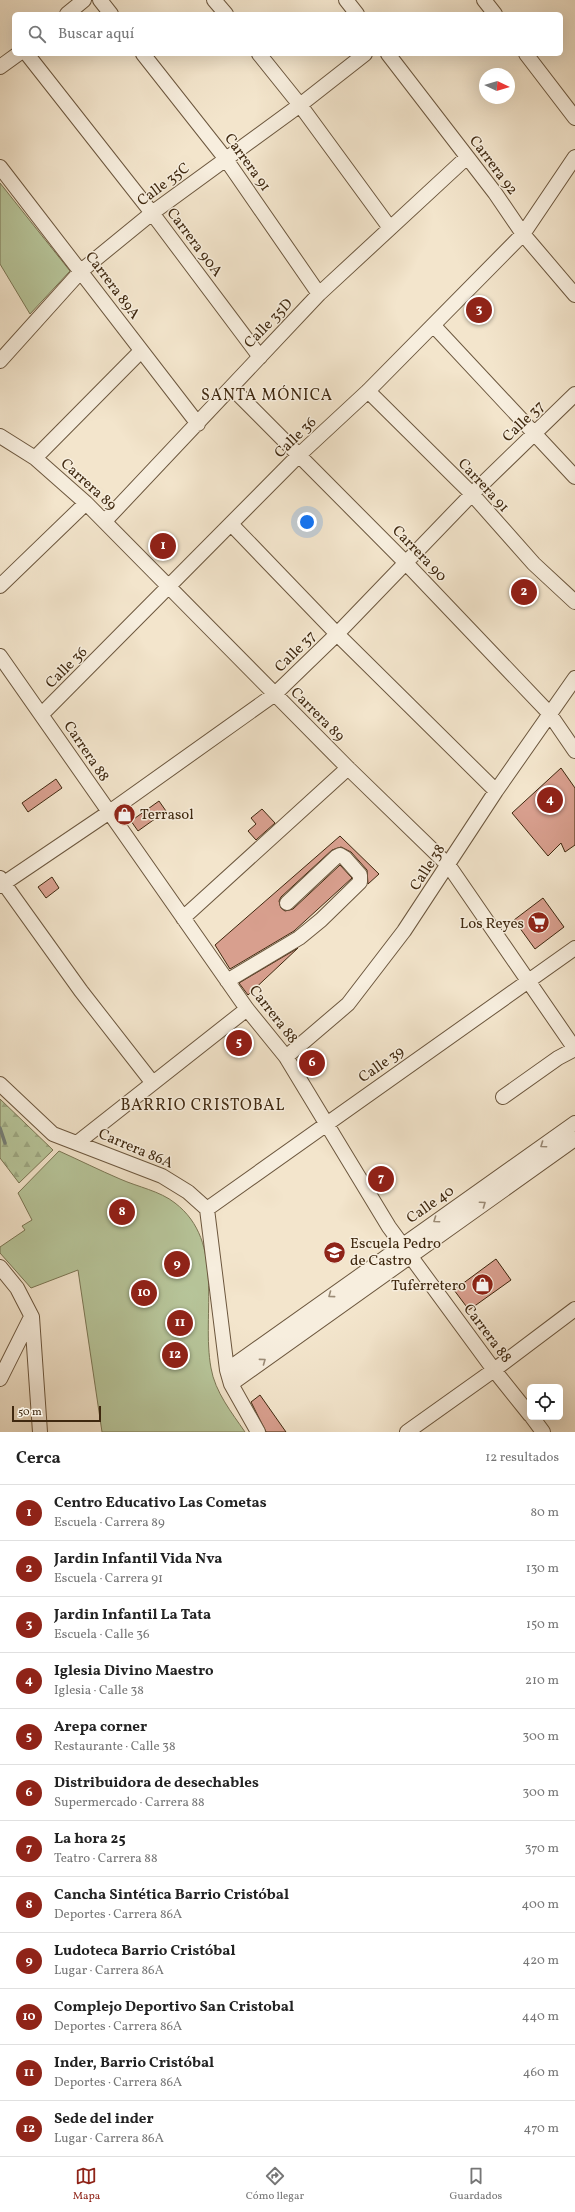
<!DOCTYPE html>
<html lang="es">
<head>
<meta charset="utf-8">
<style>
	:root { --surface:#fff; --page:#f2f2f2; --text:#222; --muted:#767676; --line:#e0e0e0; --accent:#8f2418 }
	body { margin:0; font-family:Vollkorn,serif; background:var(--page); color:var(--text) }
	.controls { position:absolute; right:12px; bottom:12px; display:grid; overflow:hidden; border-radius:6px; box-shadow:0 4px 16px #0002 }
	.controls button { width:36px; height:36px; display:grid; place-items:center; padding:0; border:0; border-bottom:1px solid var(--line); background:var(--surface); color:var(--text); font:20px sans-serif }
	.compass { position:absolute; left:479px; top:68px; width:36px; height:36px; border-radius:50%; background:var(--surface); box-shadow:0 4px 16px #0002; rotate:94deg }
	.scale { position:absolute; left:12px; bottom:10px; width:89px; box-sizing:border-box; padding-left:4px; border:2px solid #3f280f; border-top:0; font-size:11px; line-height:14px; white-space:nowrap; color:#3f280f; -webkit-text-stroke:3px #f7eede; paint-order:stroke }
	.you { position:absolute; left:307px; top:522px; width:14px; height:14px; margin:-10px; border:3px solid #fff; border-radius:50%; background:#1a73e8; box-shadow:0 0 0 6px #1a73e833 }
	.badge { display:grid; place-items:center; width:26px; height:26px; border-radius:50%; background:var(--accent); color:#fff; font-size:13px; font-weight:700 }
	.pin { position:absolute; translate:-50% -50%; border:2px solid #fff; box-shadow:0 1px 4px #0006 }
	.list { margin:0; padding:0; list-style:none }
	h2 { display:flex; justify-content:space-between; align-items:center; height:52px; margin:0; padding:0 16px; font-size:17px }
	h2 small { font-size:13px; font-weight:400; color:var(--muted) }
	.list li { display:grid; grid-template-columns:26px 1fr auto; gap:12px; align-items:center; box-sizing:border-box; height:56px; padding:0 16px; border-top:1px solid var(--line) }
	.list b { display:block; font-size:15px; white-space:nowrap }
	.list p { margin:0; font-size:13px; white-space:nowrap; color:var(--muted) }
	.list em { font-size:13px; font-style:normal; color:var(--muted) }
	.icon { flex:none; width:22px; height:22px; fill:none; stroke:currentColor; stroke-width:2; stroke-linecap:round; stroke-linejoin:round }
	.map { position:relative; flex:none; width:575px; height:1432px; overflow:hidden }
	.search { position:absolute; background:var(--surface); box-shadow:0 4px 16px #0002; left:12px; right:12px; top:12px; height:44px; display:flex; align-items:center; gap:10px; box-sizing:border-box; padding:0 14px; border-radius:6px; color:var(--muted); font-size:15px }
	.sheet { height:724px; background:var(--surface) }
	nav { display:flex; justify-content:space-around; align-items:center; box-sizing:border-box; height:56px; border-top:1px solid var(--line); background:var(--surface); font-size:11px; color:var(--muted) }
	nav a { display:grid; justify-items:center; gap:2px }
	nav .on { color:var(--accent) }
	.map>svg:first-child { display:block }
</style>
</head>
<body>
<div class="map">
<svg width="575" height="1432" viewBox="0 0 575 1432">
	<defs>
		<pattern id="forest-firs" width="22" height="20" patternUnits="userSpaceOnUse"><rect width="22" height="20" fill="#b7c59a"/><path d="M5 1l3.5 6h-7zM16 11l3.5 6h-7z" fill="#9ea984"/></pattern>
	</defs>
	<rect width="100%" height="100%" fill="#f3e5cc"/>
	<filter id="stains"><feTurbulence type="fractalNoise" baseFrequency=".005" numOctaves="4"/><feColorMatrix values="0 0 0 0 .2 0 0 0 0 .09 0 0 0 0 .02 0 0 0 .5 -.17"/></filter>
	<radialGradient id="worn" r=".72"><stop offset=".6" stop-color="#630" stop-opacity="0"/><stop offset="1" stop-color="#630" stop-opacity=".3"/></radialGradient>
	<path fill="url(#forest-firs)" stroke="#7b7654" d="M0,1099l53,51 -34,33 -19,-25z"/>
	<path fill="#b7c59a" stroke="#7b7654" d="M0,183l70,88 -40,43 -30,-50z
		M59,1151c20,9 40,19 61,28 18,8 40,12 55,24 51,39 26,111 36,165 4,24 21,45 34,64h-143l-24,-162 -47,18 -31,-35v-6l25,-17 -3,-4 10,-6 -14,-27z"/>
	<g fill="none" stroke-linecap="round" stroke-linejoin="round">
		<path stroke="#788179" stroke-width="3.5" d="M0,1128l5,15"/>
	</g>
	<path fill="#d89f8e" stroke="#3f280f" d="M561,768l14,20v57l-10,7 -4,-9 -13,13 -36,-43z
		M56,779l6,9 -34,24 -6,-9z
		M159,801l7,10 -28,20 -7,-10z
		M262,809l13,14 -19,17 -8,-9 8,-7 -5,-6z
		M340,836l39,38 -11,10 -1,-14 -16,-18 -10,-5 -9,3 -51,47 -2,4 2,7 4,3 8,-2 47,-44 12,13 -58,53 -64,38 -15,-24z
		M52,877l7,11 -13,10 -8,-11z
		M543,898l21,29 -29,22 -21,-29z
		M298,948l-50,47 -9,-12z
		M167,1256l20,1 -1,15 -19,-1z
		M496,1259l15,21 -42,30 -15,-20z
		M169,1348l12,2 -1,12 -11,-1z
		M260,1395l26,37h-20l-15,-30z"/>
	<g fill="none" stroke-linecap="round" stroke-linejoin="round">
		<defs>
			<path id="minor" d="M100,0l11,14
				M214,0l12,14
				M346,0l11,14
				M484,0l11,14
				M67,14l17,-14
				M27,54l125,159 108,144
				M143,54l82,104 94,136
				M259,54l41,51 90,123
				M388,54l107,139 28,41 52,61
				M526,54l49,64
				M0,67l18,-13
				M0,167l198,257
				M434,326l141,151
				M0,361l81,-90 71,-58 148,-108 65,-51
				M232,388l173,174 144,151 26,38
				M368,391l104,103 62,70 41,38
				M0,436l35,22 51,45 262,265 101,98 126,183
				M35,458l106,-107
				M105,521l214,-227 147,-136
				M231,524l106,110 159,157
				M0,586l86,-83
				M0,656l247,353 39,48 103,170 105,143 36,45
				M42,714l257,-259 69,-64 155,-157 52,-77
				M0,878l81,113 71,91
				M0,886l108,-73 167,-119 62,-60 135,-140 103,-100
				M183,918l165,-150
				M227,981l72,-43 22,-18 39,-38v-7l-15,-17 -5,-3 -4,2 -49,46
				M286,1057l62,-53 56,-73 92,-140 79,-113
				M0,1084l53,50 109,42 26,16 19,17 20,161 4,14 27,48
				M503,1097l55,-39 17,-9
				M77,1143l170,-134
				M207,1209l368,-261
				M0,1267l17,21 15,29 8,115
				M227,1370l348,-247
				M0,1379l31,-62
				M231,1384l344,-245
				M532,1417l11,15
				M407,1432l87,-62 81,-61"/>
		</defs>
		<use href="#minor" stroke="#6c573e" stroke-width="16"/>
		<use href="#minor" stroke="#f7eede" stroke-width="14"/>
	</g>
	<defs><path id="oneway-chevron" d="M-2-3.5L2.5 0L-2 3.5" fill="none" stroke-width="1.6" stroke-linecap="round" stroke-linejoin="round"/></defs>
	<g stroke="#9b8b76">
		<use href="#oneway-chevron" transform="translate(543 1145) rotate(145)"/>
		<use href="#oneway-chevron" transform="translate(483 1204) rotate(-35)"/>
		<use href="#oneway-chevron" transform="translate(436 1220) rotate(145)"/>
		<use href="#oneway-chevron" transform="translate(331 1295) rotate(144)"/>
		<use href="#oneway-chevron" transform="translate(263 1361) rotate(-36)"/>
	</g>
	<defs>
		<symbol id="shop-disc" viewBox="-11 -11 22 22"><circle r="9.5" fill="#8f2418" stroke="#f7eede"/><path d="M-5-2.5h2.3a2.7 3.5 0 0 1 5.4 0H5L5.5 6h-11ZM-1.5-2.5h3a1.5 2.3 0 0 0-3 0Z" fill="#fff"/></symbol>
		<symbol id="supermarket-disc" viewBox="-11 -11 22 22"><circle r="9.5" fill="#8f2418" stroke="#f7eede"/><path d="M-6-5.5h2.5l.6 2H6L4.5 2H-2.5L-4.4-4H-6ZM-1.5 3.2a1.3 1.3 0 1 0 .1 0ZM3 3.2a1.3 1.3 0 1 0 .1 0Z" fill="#fff"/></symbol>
		<symbol id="school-disc" viewBox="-11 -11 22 22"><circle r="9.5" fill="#8f2418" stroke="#f7eede"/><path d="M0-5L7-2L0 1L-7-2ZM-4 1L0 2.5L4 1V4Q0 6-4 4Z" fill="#fff"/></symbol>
	</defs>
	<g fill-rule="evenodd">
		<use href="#shop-disc" x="112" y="802" width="25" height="25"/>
		<use href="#supermarket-disc" x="526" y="910" width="25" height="25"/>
		<use href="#school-disc" x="322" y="1240" width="25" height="25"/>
		<use href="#shop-disc" x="470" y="1272" width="25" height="25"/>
	</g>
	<g text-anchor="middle" stroke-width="3" stroke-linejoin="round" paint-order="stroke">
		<g font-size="15" fill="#3f280f" stroke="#f7eede">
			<text transform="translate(248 162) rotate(54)" y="5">Carrera 91</text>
			<text transform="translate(494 165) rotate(53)" y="5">Carrera 92</text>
			<text transform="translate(163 184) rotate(-37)" y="5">Calle 35C</text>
			<text transform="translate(195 242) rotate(53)" y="5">Carrera 90A</text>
			<text transform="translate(113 285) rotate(53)" y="5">Carrera 89A</text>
			<text transform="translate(268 323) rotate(-46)" y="5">Calle 35D</text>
			<text transform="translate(523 421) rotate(-44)" y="5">Calle 37</text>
			<text transform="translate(295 437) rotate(-44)" y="5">Calle 36</text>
			<text transform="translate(89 484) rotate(42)" y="5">Carrera 89</text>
			<text transform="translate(484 485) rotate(47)" y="5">Carrera 91</text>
			<text transform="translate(420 553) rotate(46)" y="5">Carrera 90</text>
			<text transform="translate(295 651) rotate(-45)" y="5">Calle 37</text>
			<text transform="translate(66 667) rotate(-45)" y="5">Calle 36</text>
			<text transform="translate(318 714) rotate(45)" y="5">Carrera 89</text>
			<text transform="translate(87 751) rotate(56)" y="5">Carrera 88</text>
			<text transform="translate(427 867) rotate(-57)" y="5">Calle 38</text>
			<text transform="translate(274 1014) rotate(52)" y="5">Carrera 88</text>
			<text transform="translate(381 1064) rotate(-35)" y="5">Calle 39</text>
			<text transform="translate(136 1148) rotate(23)" y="5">Carrera 86A</text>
			<text transform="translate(430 1204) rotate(-35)" y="5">Calle 40</text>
			<text transform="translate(488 1333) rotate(53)" y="5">Carrera 88</text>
		</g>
		<g font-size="15" fill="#3f280f" stroke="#f7eede" text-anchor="start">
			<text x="140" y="819">Terrasol</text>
			<text x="524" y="928" text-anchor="end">Los Reyes</text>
			<text x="350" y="1248">Escuela Pedro<tspan x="350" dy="17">de Castro</tspan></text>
			<text x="466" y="1290" text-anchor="end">Tuferretero</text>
		</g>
		<g font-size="16" letter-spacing="1" fill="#3f280f" stroke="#f7eede">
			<text x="267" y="400">SANTA MÓNICA</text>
			<text x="203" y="1110">BARRIO CRISTOBAL</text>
		</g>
	</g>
	<rect width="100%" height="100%" filter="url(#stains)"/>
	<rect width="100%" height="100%" fill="url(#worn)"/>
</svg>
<div class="controls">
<button><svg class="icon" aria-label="locate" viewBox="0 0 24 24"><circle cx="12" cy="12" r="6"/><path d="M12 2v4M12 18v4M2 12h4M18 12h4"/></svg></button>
</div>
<svg class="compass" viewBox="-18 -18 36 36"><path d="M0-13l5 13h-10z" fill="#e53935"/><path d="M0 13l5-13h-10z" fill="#767676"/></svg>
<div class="scale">50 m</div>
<div class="you"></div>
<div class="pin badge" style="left:163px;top:546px">1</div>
<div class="pin badge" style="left:524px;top:592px">2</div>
<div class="pin badge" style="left:479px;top:310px">3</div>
<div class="pin badge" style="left:550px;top:800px">4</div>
<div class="pin badge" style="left:239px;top:1043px">5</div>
<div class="pin badge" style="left:312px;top:1063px">6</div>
<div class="pin badge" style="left:381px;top:1179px">7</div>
<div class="pin badge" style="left:122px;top:1212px">8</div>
<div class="pin badge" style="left:177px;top:1264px">9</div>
<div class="pin badge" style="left:144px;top:1293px">10</div>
<div class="pin badge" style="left:180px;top:1323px">11</div>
<div class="pin badge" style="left:175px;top:1355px">12</div>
<div class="search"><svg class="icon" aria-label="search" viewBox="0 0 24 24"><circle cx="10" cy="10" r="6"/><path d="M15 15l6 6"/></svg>Buscar aquí</div>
</div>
<section class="sheet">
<h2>Cerca<small>12 resultados</small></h2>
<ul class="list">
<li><span class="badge">1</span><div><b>Centro Educativo Las Cometas</b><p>Escuela · Carrera 89</p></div><em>80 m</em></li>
<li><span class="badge">2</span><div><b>Jardin Infantil Vida Nva</b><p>Escuela · Carrera 91</p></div><em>130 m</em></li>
<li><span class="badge">3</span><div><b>Jardin Infantil La Tata</b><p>Escuela · Calle 36</p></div><em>150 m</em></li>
<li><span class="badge">4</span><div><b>Iglesia Divino Maestro</b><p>Iglesia · Calle 38</p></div><em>210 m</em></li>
<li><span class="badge">5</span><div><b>Arepa corner</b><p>Restaurante · Calle 38</p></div><em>300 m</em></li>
<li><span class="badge">6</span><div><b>Distribuidora de desechables</b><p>Supermercado · Carrera 88</p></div><em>300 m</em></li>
<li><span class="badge">7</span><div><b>La hora 25</b><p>Teatro · Carrera 88</p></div><em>370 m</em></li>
<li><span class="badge">8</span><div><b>Cancha Sintética Barrio Cristóbal</b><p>Deportes · Carrera 86A</p></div><em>400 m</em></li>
<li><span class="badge">9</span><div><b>Ludoteca Barrio Cristóbal</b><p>Lugar · Carrera 86A</p></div><em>420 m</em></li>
<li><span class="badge">10</span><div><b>Complejo Deportivo San Cristobal</b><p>Deportes · Carrera 86A</p></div><em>440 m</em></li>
<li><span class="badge">11</span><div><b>Inder, Barrio Cristóbal</b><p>Deportes · Carrera 86A</p></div><em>460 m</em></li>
<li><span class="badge">12</span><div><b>Sede del inder</b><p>Lugar · Carrera 86A</p></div><em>470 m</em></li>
</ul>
</section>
<nav>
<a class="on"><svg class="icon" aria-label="map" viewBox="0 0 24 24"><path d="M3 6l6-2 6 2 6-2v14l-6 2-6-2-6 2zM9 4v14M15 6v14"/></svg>Mapa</a>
<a><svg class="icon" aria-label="directions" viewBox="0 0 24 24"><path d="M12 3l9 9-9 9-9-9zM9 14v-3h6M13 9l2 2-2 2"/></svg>Cómo llegar</a>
<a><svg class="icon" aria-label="saved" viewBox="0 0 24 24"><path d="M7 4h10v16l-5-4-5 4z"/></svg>Guardados</a>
</nav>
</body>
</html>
